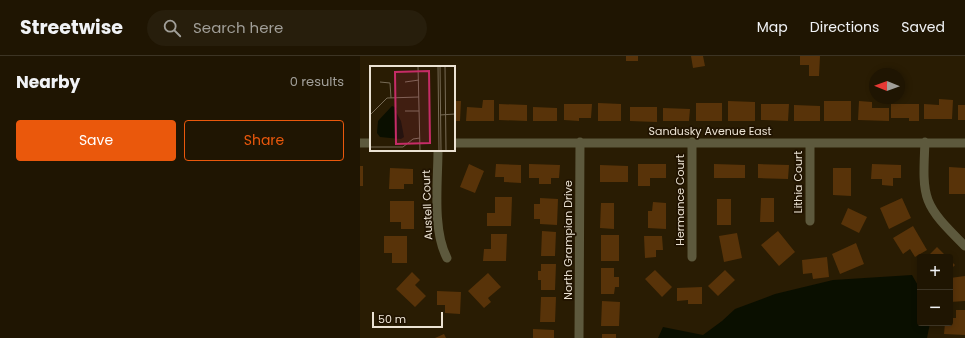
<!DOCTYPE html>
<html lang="en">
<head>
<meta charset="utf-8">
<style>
	:root { --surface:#1f1502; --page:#271e0c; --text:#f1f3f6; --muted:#a19f99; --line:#3c3424; --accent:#ea580c }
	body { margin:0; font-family:Poppins,sans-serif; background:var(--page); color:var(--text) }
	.controls { position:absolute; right:12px; bottom:12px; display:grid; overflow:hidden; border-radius:4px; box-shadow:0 2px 6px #0003 }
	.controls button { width:36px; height:36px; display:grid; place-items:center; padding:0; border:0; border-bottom:1px solid var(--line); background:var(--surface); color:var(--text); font:20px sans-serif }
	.compass { position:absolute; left:509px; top:12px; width:36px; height:36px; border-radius:50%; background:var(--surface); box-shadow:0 2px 6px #0003; rotate:271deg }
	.scale { position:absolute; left:12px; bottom:10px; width:71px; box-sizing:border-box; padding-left:4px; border:2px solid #ebe2d3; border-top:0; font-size:11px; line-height:14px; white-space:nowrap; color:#ebe2d3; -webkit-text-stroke:3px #201300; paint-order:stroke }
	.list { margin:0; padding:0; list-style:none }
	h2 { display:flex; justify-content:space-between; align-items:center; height:52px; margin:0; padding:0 16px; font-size:17px }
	h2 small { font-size:13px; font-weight:400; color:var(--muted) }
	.actions { display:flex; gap:8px; padding:12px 16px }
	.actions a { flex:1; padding:9px 0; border:1px solid var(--accent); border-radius:4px; text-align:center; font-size:14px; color:var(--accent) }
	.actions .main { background:var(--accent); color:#fff }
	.icon { flex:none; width:22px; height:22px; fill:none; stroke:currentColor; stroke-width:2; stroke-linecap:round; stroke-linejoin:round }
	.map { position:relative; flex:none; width:605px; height:282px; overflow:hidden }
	header { display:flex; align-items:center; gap:24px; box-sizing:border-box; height:56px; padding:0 20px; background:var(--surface); border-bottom:1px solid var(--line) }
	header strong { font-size:19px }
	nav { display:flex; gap:22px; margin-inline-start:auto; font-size:14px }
	.search { width:280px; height:36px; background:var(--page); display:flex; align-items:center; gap:10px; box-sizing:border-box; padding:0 14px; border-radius:22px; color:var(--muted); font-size:15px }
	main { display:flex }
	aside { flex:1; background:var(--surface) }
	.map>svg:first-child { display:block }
</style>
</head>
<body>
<header>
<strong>Streetwise</strong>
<div class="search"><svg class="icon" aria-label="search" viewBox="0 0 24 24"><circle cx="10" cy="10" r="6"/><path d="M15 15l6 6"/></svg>Search here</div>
<nav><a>Map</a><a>Directions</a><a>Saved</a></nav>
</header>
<main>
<aside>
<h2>Nearby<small>0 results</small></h2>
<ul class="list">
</ul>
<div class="actions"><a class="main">Save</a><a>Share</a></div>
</aside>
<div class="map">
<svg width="605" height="282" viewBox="0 0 605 282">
	<rect width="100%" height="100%" fill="#291c03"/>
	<path fill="#0a0f00" d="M552,219l8,14v34h10l-3,15h-269l5,-11 40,8 19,-14 13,-12 40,-15 58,-14z"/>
	<path fill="#583309" d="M266,0h12v5h-12z
		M331,0h12l2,10 -12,2z
		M440,0h20l-1,20h-10v-11h-9z
		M579,43l14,1 -1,19h-28v-15l15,1z
		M123,44h11v21h-28l1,-14 15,1z
		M94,45h7l-1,20h-6z
		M368,45l27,1v19h-27z
		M464,45h27v20h-27z
		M499,45l13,1v6h17v13l-31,-1z
		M238,47l23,1v17h-23z
		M336,47h26v18h-26z
		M139,48l28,1v16l-28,-1z
		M204,48h28l-1,14h-12v3l-15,-1z
		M401,48h28l-1,17 -27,-1z
		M531,48h28v17h-10v-3h-18z
		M434,49l26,1v15h-26z
		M598,49h7v15h-7z
		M9,51h2v13h-2z
		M173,51l24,1v13h-24z
		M270,51h27v15l-27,-1z
		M303,52l27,1 -1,12h-26z
		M109,108l15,7 -9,22 -15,-6z
		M136,108l25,1v18l-17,-1v-5h-9z
		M169,108l31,1 -1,13h-8v6h-12v-6h-10z
		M278,108h28v14h-16v8h-12z
		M354,108l31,1v13h-31z
		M398,108l31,1 -1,14 -30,-1z
		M512,108l29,1v13h-8v8l-11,-1v-6h-11z
		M240,109l28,1v16h-28z
		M0,110h3v20h-3z
		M589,111l16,1v26h-16z
		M30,112l23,1v15h-9v5h-15z
		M473,112h18v28l-18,-1z
		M135,141h17l-1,29h-24v-13h8z
		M180,142l18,1 -1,26 -17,-1v-5h-6v-15h6z
		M401,142h13v24h-14z
		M542,142l9,20 -22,11 -9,-21z
		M357,143h14v26h-14z
		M30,145h24v28h-13v-7h-11z
		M293,146l13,1v26l-18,-1v-17h4z
		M241,147h13v26l-14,-1z
		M488,152l19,9 -8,16 -18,-9z
		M553,170l14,24 -12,7 -5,-8 -7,5 -10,-16z
		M182,175l14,1 -1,24h-14z
		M418,175l17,21 -16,14 -18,-21z
		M377,177l5,25 -18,4 -5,-26z
		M131,178h16l-1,27h-23l1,-12h7z
		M241,179h18v26h-18z
		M24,180h23v27h-15v-10h-8z
		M284,180h18l1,14h-7v7l-11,1z
		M496,187l8,21 -24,10 -8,-20z
		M577,191l10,10h-20z
		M467,201l2,20 -16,2 -1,-6 -9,1 -1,-14z
		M590,204l5,5 -5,5z
		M181,208h15l-1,26h-14v-10h-3v-9h3z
		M241,212h13v9h5v10h-4l-1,7h-13z
		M295,214l17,17 -10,10 -17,-18z
		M365,214l10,10 -17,16 -10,-10z
		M52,216l8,8 -5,5 11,11 -11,11 -19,-18z
		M128,217l13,14 -13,11 3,4 -7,6 -16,-17z
		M605,220v25l-15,1v-24z
		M342,231v17h-14v-4l-11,1v-13z
		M77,235l24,1 -1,22 -15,-1v-8h-8z
		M181,241h15l-1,25h-15z
		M242,245l18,1 -1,24h-18z
		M596,254h9v25l-21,-1 1,-11h5v-5h6z
		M173,273l21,1v8h-21z
		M84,278l2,4h-11z
		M242,278h14v4h-14z"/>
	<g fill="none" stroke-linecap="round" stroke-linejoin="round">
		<path stroke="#5d593d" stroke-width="9" d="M332,86v115
			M565,86c-3,59 -2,62 40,104
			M0,87h11
			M94,87h511
			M78,94c0,31 -6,80 9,108
			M450,165v-78
			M219,282l1,-196"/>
	</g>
	<g text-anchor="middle" stroke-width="3.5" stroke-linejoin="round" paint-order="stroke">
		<g font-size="11" fill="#ebe2d3" stroke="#201300">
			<text x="350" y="79">Sandusky Avenue East</text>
			<text transform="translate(438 126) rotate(-90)" y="4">Lithia Court</text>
			<text transform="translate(320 144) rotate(-90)" y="4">Hermance Court</text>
			<text transform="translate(67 149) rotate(-92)" y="4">Austell Court</text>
			<text transform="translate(208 184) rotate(-90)" y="4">North Grampian Drive</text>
		</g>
	</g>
	<g transform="translate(10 10)">
		<rect width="85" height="85" fill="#291c03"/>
		<path d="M22,40l5,2 -1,4 5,9 3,16 -3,2 -21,-2 -3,-4 1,-12z" fill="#0a0f00"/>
		<path fill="none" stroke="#776b56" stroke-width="1" d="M48,0l2,85M68,0l1,85M70,0l1,85M75,0l1,85M10,16l10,1 1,15M35,16l14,-2M35,45h14M0,49l17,-17 32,-1M70,49l15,-1M0,81h33l10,-8 7,-1"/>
		<path fill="#c62c67" fill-opacity="0.15" stroke="#c62c67" stroke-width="2" d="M59,5l1,72 -34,1 -1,-72z"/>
		<rect width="85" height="85" fill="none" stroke="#ebe2d3" stroke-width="2"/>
	</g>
</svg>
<div class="controls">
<button>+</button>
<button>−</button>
</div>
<svg class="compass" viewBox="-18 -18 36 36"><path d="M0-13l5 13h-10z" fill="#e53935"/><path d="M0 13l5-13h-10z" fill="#a19f99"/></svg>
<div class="scale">50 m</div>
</div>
</main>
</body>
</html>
